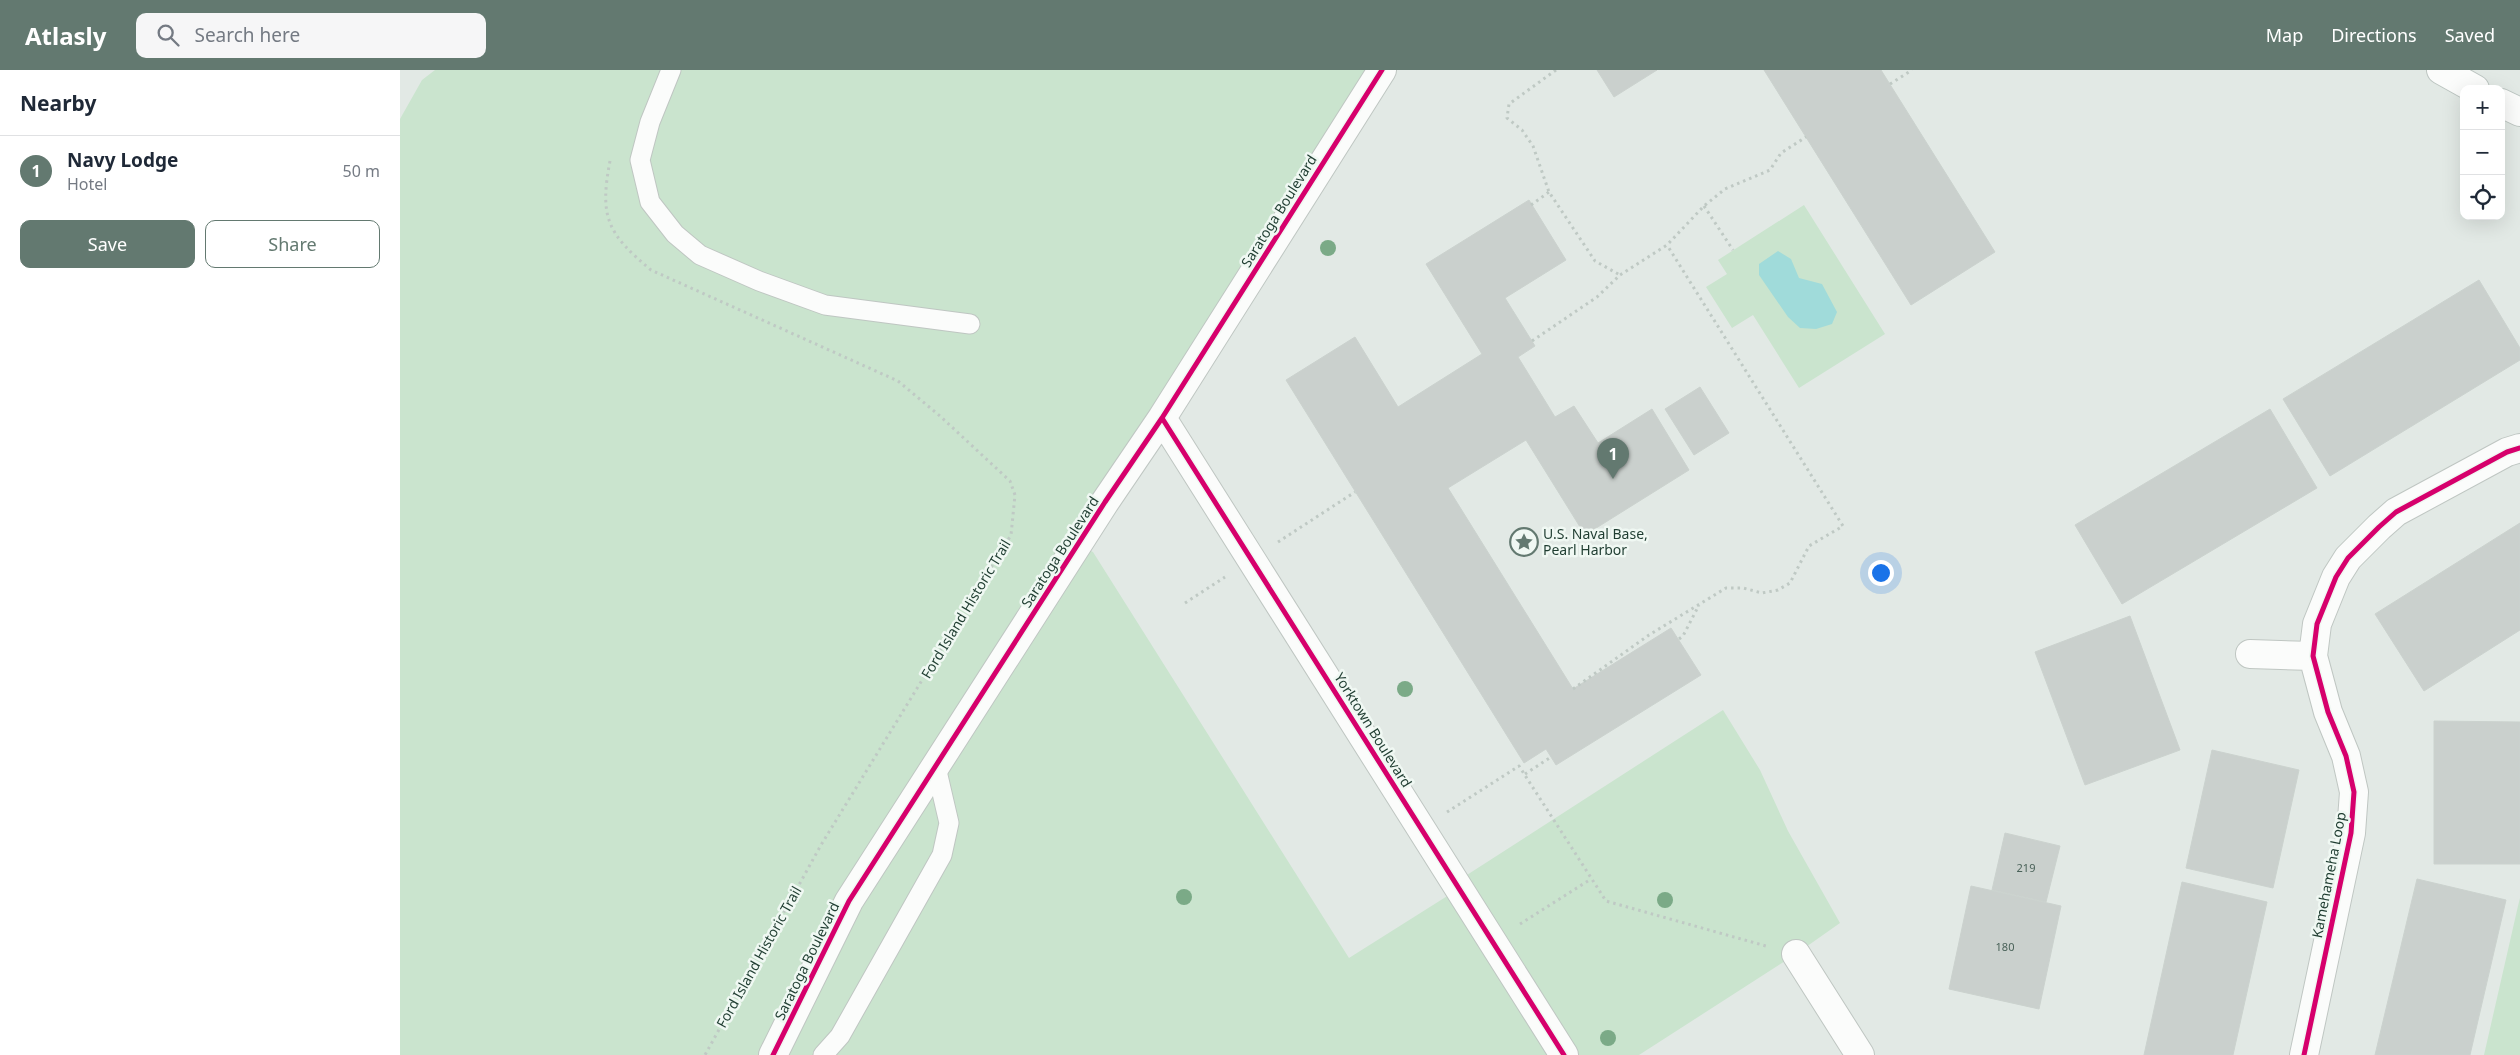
<!DOCTYPE html>
<html lang="en">
<head>
<meta charset="utf-8">
<style>
	:root { --surface:#fff; --page:#f6f6f7; --text:#1f2937; --muted:#747a83; --line:#e0e1e3; --accent:#637970 }
	body { margin:0; font-family:"Noto Sans",sans-serif; background:var(--page); color:var(--text) }
	.controls { position:absolute; right:15px; top:15px; display:grid; overflow:hidden; border-radius:10px; box-shadow:0 5px 20px #0002 }
	.controls button { width:45px; height:45px; display:grid; place-items:center; padding:0; border:0; border-bottom:1px solid var(--line); background:var(--surface); color:var(--text); font:25px sans-serif }
	.you { position:absolute; left:1480px; top:502px; width:18px; height:18px; margin:-12px; border:4px solid #fff; border-radius:50%; background:#1a73e8; box-shadow:0 0 0 8px #1a73e833 }
	.badge { display:grid; place-items:center; width:32px; height:32px; border-radius:50%; background:var(--accent); color:#fff; font-size:16px; font-weight:700 }
	.pin { position:absolute; translate:-50% -41px; filter:drop-shadow(0 1px 2px #0008) }
	.pin::after { content:''; position:absolute; top:26px; width:18px; height:15px; background:inherit; clip-path:polygon(0 0,100% 0,50% 100%) }
	.list { margin:0; padding:0; list-style:none }
	h2 { display:flex; justify-content:space-between; align-items:center; height:65px; margin:0; padding:0 20px; font-size:21px }
	h2 small { font-size:16px; font-weight:400; color:var(--muted) }
	.list li { display:grid; grid-template-columns:32px 1fr auto; gap:15px; align-items:center; box-sizing:border-box; height:70px; padding:0 20px; border-top:1px solid var(--line) }
	.list b { display:block; font-size:19px; white-space:nowrap }
	.list p { margin:0; font-size:16px; white-space:nowrap; color:var(--muted) }
	.list em { font-size:16px; font-style:normal; color:var(--muted) }
	.actions { display:flex; gap:10px; padding:15px 20px }
	.actions a { flex:1; padding:11px 0; border:1px solid var(--accent); border-radius:10px; text-align:center; font-size:18px; color:var(--accent) }
	.actions .main { background:var(--accent); color:#fff }
	.icon { flex:none; width:28px; height:28px; fill:none; stroke:currentColor; stroke-width:2; stroke-linecap:round; stroke-linejoin:round }
	.map { position:relative; flex:none; width:2120px; height:985px; overflow:hidden }
	header { display:flex; align-items:center; gap:30px; box-sizing:border-box; height:70px; padding:0 25px; background:var(--accent); color:#fff }
	header strong { font-size:24px }
	nav { display:flex; gap:28px; margin-inline-start:auto; font-size:18px }
	.search { width:350px; height:45px; background:var(--page); display:flex; align-items:center; gap:12px; box-sizing:border-box; padding:0 18px; border-radius:10px; color:var(--muted); font-size:19px }
	main { display:flex }
	aside { flex:1; background:var(--surface) }
	.map>svg:first-child { display:block }
</style>
</head>
<body>
<header>
<strong>Atlasly</strong>
<div class="search"><svg class="icon" aria-label="search" viewBox="0 0 24 24"><circle cx="10" cy="10" r="6"/><path d="M15 15l6 6"/></svg>Search here</div>
<nav><a>Map</a><a>Directions</a><a>Saved</a></nav>
</header>
<main>
<aside>
<h2>Nearby<small></small></h2>
<ul class="list">
<li><span class="badge">1</span><div><b>Navy Lodge</b><p>Hotel</p></div><em>50 m</em></li>
</ul>
<div class="actions"><a class="main">Save</a><a>Share</a></div>
</aside>
<div class="map">
<svg width="2120" height="985" viewBox="0 0 2120 985">
	<rect width="100%" height="100%" fill="#e2e9e5"/>
	<path fill="#cae4ce" d="M35,0h947l-304,475 15,7 256,406 111,-70 -4,-6 267,-172 37,60 28,61 52,92 -44,31 -157,101h-1239v-936l22,-39z
		M1404,135l81,129 -86,54 -46,-73 -21,13 -26,-41 21,-13 -9,-14z
		M2120,828v157h-36l34,-149z"/>
	<path fill="#a0dbda" d="M1378,181l13,8 8,19 23,6 15,28 -5,12 -16,5 -16,-1 -12,-11 -29,-42v-11z"/>
	<path fill="#cad0cd" stroke="#cbd2ce" d="M1197,0h60l-43,27z
		M1364,0h117l114,182 -84,53z
		M1129,130l37,60 -61,38 30,48 -17,11 37,60 19,-11 24,37 54,-34 37,61 -104,65 -59,-95 -78,48 125,201 98,-61 30,47 -145,90 -10,-16 -22,14 -238,-383 69,-43 43,70 84,-53 -56,-90z
		M2079,210l41,68v12l-190,116 -47,-77z
		M1300,317l29,46 -35,22 -29,-46z
		M1870,339l47,79 -195,116 -47,-79z
		M2120,453v107l-96,61 -49,-77z
		M1730,546l50,134 -95,35 -50,-133z
		M2034,651l86,1v142h-86z
		M1812,680l87,20 -26,118 -87,-20z
		M1605,763l55,13 -14,56 -54,-12z
		M2017,809l89,21 -36,155h-95z
		M1782,812l85,20 -34,153h-89z
		M1571,816l90,20 -22,103 -90,-20z"/>
	<g fill="none" stroke-linecap="round" stroke-linejoin="round">
		<defs>
			<path id="lane" d="M271,0l-21,52 -10,38 10,42 25,32 25,21 59,26 66,24 145,19
				M423,985l17,-19 102,-181 7,-32 -13,-56"/>
			<path id="street" d="M762,348l402,637
				M1850,584l63,2
				M1396,884l64,101
				M373,985l76,-154 256,-399 57,-84 220,-348
				M1904,985l47,-222 3,-41 -8,-36 -18,-44 -15,-56 4,-32 19,-47 12,-19 31,-31 17,-15 111,-60 13,-4"/>
			<path id="secondary" d="M2041,0l34,19
				M2101,33l19,9"/>
		</defs>
		<use href="#lane" stroke="#bfc6c2" stroke-width="21"/>
		<use href="#street" stroke="#bfc6c2" stroke-width="30"/>
		<use href="#secondary" stroke="#bcc5c1" stroke-width="30"/>
		<path stroke="#bfc9c4" stroke-width="3" stroke-dasharray="2.5 4" stroke-linecap="butt" d="M1156,0l-47,34 -2,14 15,12 11,16 16,46 46,69 25,14
			M1490,14l22,-14
			M210,91c-11,57 -2,73 41,109l247,111 42,35 70,65 5,14 -4,40 -190,310 -116,210
			M1131,135l18,-13
			M1304,136l29,44
			M1132,271l65,-44 23,-22 47,-30 37,-39 21,-17 45,-19 11,-17 25,-16
			M878,472l77,-50
			M785,533l40,-26
			M1279,569l4,-3 16,-31
			M1173,619l76,-54 77,-47h17l19,5 16,-3 12,-7 19,-37 34,-20 -176,-281
			M1125,704l26,-17
			M1047,742l72,-46 87,135 160,45
			M1120,854l71,-45"/>
		<use href="#lane" stroke="#fbfcfb" stroke-width="19"/>
		<use href="#street" stroke="#fbfcfb" stroke-width="28"/>
		<use href="#secondary" stroke="#fbfcfb" stroke-width="28"/>
		<defs>
			<path id="cycleway" d="M762,348l402,637
				M373,985l76,-154 256,-399 57,-84 220,-348
				M1904,985l47,-222 3,-41 -8,-36 -18,-44 -15,-56 4,-32 19,-47 12,-19 31,-31 17,-15 111,-60 13,-4"/>
		</defs>
		<use href="#cycleway" stroke="#f0f8f3" stroke-width="8"/>
		<use href="#cycleway" stroke="#d6006c" stroke-width="5"/>
	</g>
	<g fill="#7baa87">
		<circle cx="928" cy="178" r="8"/>
		<circle cx="1005" cy="619" r="8"/>
		<circle cx="784" cy="827" r="8"/>
		<circle cx="1265" cy="830" r="8"/>
		<circle cx="1208" cy="968" r="8"/>
	</g>
	<defs>
		<symbol id="sight-ring" viewBox="-11 -11 22 22"><circle r="9.5" fill="#f0f8f3" stroke="#637970" stroke-width="1.5"/><path d="M0-6L1.8-2.2L6-1.7L2.9 1.2L3.7 5.4L0 3.3L-3.7 5.4L-2.9 1.2L-6-1.7L-1.8-2.2Z" fill="#637970"/></symbol>
	</defs>
	<g fill-rule="evenodd">
		<use href="#sight-ring" x="1108" y="456" width="32" height="32"/>
	</g>
	<g text-anchor="middle" stroke-width="5" stroke-linejoin="round" paint-order="stroke">
		<g font-size="11" fill="#4a6259">
			<text x="1626" y="802">219</text>
			<text x="1605" y="881">180</text>
		</g>
		<g font-size="14" fill="#1f3d31" stroke="#f0f8f3">
			<text transform="translate(879 141) rotate(-58)" y="5">Saratoga Boulevard</text>
			<text transform="translate(660 482) rotate(-57)" y="5">Saratoga Boulevard</text>
			<text transform="translate(566 539) rotate(-59)" y="5">Ford Island Historic Trail</text>
			<text transform="translate(973 660) rotate(58)" y="5">Yorktown Boulevard</text>
			<text transform="translate(1929 805) rotate(-79)" y="5">Kamehameha Loop</text>
			<text transform="translate(359 887) rotate(-61)" y="5">Ford Island Historic Trail</text>
			<text transform="translate(407 891) rotate(-64)" y="5">Saratoga Boulevard</text>
		</g>
		<g font-size="14" fill="#1f3d31" stroke="#f0f8f3" text-anchor="start">
			<text x="1143" y="469">U.S. Naval Base,<tspan x="1143" dy="16">Pearl Harbor</tspan></text>
		</g>
	</g>
</svg>
<div class="controls">
<button>+</button>
<button>−</button>
<button><svg class="icon" aria-label="locate" viewBox="0 0 24 24"><circle cx="12" cy="12" r="6"/><path d="M12 2v4M12 18v4M2 12h4M18 12h4"/></svg></button>
</div>
<div class="you"></div>
<div class="pin badge" style="left:1213px;top:409px">1</div>
</div>
</main>
</body>
</html>
